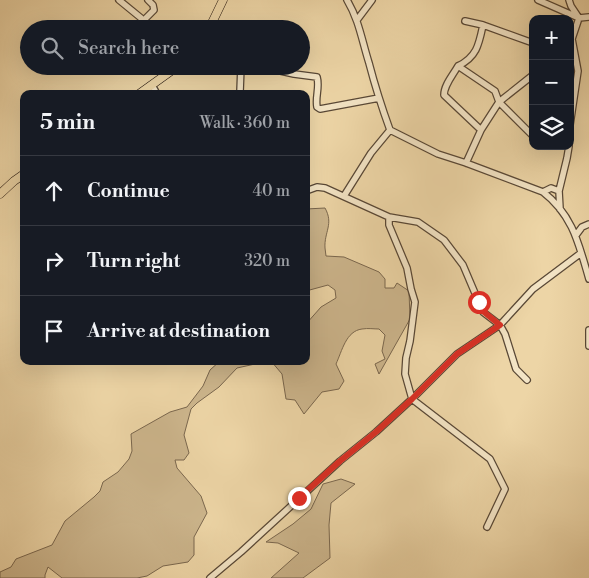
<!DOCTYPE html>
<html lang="en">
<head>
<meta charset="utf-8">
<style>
	:root { --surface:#171b24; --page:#20242c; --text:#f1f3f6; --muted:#9ea1a6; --line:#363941 }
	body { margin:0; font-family:"Libre Bodoni",serif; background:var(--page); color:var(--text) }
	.controls { position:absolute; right:15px; top:15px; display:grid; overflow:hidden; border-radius:10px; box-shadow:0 5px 20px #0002 }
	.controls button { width:45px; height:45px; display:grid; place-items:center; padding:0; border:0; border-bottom:1px solid var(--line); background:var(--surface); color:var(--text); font:25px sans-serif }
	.stop { position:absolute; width:15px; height:15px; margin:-11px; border:4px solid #d93025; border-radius:50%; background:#fff }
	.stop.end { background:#d93025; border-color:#fff; box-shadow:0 1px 5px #0008 }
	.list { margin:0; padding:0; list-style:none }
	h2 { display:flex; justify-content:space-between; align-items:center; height:65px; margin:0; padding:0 20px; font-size:21px }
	h2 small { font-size:16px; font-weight:400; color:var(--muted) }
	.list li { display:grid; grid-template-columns:32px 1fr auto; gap:15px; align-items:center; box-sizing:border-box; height:70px; padding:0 20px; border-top:1px solid var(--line) }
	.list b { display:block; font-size:19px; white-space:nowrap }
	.list em { font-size:16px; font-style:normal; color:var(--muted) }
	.icon { flex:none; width:28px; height:28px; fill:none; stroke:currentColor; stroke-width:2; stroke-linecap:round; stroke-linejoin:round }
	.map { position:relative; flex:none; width:589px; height:578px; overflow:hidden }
	.search { position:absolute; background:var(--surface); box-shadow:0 5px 20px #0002; left:20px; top:20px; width:290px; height:55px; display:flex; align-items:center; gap:12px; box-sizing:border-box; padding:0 18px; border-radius:28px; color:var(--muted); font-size:19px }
	.panel { position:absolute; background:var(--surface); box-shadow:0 5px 20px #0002; left:20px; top:90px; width:290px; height:275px; border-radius:10px }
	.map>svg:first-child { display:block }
</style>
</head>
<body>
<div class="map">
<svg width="589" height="578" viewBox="0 0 589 578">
	<rect width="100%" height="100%" fill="#edd5a6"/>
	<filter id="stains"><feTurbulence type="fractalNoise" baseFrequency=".004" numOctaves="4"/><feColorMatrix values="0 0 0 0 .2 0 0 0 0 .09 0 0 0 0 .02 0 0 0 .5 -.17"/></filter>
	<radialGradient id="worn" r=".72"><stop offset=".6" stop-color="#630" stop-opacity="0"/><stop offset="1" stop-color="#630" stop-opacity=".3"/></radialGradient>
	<path fill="#ccb58c" stroke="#7a674e" d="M325,208c9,16 -1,24 0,40 0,3 1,5 1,8l18,1 35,15 6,7v9h9l3,-5 12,8 1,28 -31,55 -4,-10 10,-5 -3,-8 3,-16 -6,-6c-5,0 -11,-1 -17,0 -16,2 -20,22 -26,35l8,17 -5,8 -17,3 -18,22 -9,-14 -9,-1 -4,-25 -11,-13h35v-37l15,-17 15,-9 -1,-8 -7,-5 -22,6v-82z
		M220,361h39l-4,3 -18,4 -18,19 -22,16 -6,6 -7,26 5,18 -5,7h-9l2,8 24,28 6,17 -13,24v18l-6,7 -25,4 -16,10 -10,2h-75l-14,-11 -3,8v3h-45v-6l11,-5 5,-8 36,-14 13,-24 29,-24 6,-6 3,-9 15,-10 11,-13 3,-8 -1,-17 39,-22 17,-5 16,-21 7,-16z
		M341,479l14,5 -24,19 -2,22 1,33 -27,20h-32l28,-25 -21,-10 -12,-1 27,-18 18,-15 12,-25z"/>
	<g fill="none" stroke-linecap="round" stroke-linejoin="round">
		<defs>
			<path id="minor" d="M119,0l22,18 -1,6 4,5
				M347,0c12,20 15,41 22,63 6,23 13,45 21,67l48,24 28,9 77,29c30,23 36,53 46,87
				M538,0l41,18 10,-1
				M569,0l2,6 8,12 -7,21 6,32 -8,54
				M357,20l15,-20
				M465,21l18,4 50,18
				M141,23l13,-13 -1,-5 -5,-5
				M241,66l-1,26 1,2
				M258,66l36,8 23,3c3,10 -2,20 0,30l3,2 59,-11
				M458,66c-5,9 -14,19 -14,29l37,35
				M533,75l-34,27 34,34
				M152,85l5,9
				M466,163l15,-33 18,-28 -4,-11 -37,-25c19,-9 21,-22 25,-41
				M306,191l11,-4 8,1 64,29v8l18,43 4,21 4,13 -5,39 -4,17 -1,16 7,25 78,60 15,30 -18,38
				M543,192l8,-4 8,3
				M344,196l27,-43 19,-23
				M560,209l-1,-18 8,-33 2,-12
				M389,217l29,5 26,18 19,25 20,47 17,13 5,9 11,35 11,11
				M576,235l6,-8 7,-3
				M589,330v16
				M210,578l31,-26 99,-91 36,-29 36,-33 45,-45 43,-29 33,-36 48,-36"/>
			<path id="major" d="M209,29l14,-29
				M139,94l39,-28
				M0,194l14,-13 10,-7"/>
		</defs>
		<use href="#minor" stroke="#594836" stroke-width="8"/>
		<use href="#major" stroke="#281910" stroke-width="9"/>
		<use href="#minor" stroke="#f3e4c5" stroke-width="5.5"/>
		<use href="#major" stroke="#edd5a6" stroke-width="8"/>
	</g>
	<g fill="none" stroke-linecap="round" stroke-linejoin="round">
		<path stroke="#d93025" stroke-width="6" d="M299,498l41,-37 36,-29 36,-33 45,-45 43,-29 -16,-13 -5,-10"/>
	</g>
	<rect width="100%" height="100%" filter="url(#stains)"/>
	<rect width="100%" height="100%" fill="url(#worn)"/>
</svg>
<div class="controls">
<button>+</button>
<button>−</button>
<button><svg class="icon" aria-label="layers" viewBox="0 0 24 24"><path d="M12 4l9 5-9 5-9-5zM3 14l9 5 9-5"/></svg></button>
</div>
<div class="stop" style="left:479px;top:302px"></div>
<div class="stop end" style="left:299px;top:498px"></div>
<div class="search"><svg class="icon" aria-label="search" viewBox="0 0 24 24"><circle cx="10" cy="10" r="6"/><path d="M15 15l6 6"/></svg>Search here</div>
<section class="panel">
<h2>5 min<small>Walk · 360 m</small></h2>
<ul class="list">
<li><svg class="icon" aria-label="ahead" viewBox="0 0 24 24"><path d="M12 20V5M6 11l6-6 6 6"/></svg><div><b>Continue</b></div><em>40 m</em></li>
<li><svg class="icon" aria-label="right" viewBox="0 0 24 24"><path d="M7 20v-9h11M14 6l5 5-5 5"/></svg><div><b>Turn right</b></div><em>320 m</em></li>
<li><svg class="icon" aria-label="arrive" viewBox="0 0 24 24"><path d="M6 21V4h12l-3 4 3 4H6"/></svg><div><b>Arrive at destination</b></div></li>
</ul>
</section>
</div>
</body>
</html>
